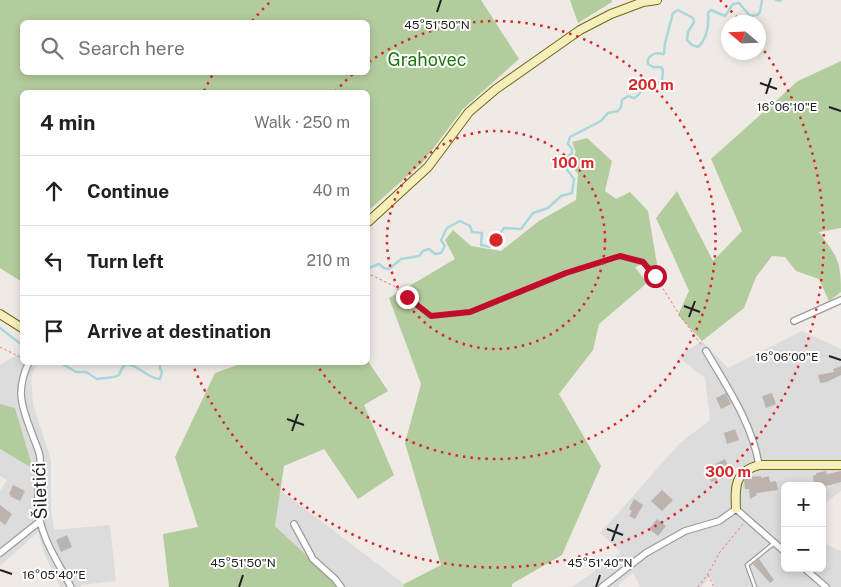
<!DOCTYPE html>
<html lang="en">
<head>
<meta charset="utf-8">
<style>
	:root { --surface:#fff; --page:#f6f6f6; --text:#202124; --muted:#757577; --line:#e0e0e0 }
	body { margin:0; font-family:"Public Sans",sans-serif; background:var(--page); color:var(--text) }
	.controls { position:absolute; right:15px; bottom:15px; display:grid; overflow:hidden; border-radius:8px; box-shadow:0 2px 8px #0003 }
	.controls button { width:45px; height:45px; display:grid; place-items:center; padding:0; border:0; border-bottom:1px solid var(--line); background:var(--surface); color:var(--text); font:25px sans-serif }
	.compass { position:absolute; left:721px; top:15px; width:45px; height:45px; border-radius:50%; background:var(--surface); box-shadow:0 2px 8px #0003; rotate:289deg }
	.stop { position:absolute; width:15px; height:15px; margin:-11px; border:4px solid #c20c2b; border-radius:50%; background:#fff }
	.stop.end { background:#c20c2b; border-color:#fff; box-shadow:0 1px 5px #0008 }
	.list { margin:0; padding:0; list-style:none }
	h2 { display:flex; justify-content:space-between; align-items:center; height:65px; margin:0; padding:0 20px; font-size:21px }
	h2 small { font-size:16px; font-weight:400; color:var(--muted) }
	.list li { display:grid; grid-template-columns:32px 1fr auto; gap:15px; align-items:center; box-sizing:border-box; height:70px; padding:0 20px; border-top:1px solid var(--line) }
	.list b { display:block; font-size:19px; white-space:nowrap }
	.list em { font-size:16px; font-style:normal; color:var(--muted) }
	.icon { flex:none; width:28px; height:28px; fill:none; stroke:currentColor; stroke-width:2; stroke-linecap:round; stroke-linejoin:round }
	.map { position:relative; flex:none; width:841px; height:587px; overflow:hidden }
	.search { position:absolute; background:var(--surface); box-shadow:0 2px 8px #0003; left:20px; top:20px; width:350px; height:55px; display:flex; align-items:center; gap:12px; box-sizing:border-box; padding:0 18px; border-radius:8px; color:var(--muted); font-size:19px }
	.panel { position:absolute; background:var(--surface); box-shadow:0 2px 8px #0003; left:20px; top:90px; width:350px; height:275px; border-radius:8px }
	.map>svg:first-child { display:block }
</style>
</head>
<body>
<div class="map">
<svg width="841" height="587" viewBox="0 0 841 587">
	<rect width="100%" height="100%" fill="#efeae6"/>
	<path fill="#dddcdc" d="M802,331l39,18v142l-19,14v-19h-37v82h37v-41l3,17 16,7v36h-126l-5,-10 -9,10h-61l-7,-14 -14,11v3h-47l49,-35 -21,-19 80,-90 30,-23 -5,-42 -27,-21 24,-16 26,27z
		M22,352v10l15,1 -6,15 2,26 18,56v49l3,21 56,-5 6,56 -36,4 1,2h-21l-16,-34 -6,-21 -38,34v-75l7,-11 -7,-4v-27l32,20 -17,-61 -15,-4v-39z
		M280,490l124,94 -1,3h-65l-5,-7 -58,-54z"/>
	<path fill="#b3cc9d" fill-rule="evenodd" d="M0,0h481l38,59 -56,50 -40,53 -55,49v-119h-346v190l-22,-14zM22,22h346v50h-346z
		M570,0h42v2l-34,21z
		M841,61v167l-22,4c18,25 22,28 22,60l-12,9 -10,-22 -23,-8 -11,-14 -13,-1 -16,21 -12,31 -42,33 -24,-26 11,-24 -33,-73 21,-27 36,70 29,-30 -31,-72 87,-78z
		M587,138l25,23 -7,30 11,8 14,-7 18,19 12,71 -16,-18 -9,3 12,16 -48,41 -6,26 -34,44 42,72 -39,89 -50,29v3h-109l1,-3 37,-19 -36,-122 16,-59 -32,-86 66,-39 -10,-19 8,-10 18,16 30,5 38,-30 37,-21 2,-26 -9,-11 7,-11 -4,-10z
		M368,361l20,30 -24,14 30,70 -36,24 -34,-50 -40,17 -9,60 58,54 5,7h-169l-6,-53 35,-7 -23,-70 40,-84 28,-10z
		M0,404l15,4 18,61 -33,-20z"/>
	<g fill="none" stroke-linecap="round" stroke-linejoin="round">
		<path stroke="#a9d8da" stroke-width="2.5" d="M776,0l2,1 3,-1
			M369,268l10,-4 5,4 5,1 12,-10 18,-3 4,-5 6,-2 6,5 6,-1 4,-7 -4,-6 6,-12 13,-7 10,5 2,6 10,1 -1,12 9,2 5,-6 9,-13 17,1 12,-16 15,-5 13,-12 11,-3 2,-14 -9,-12 1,-9 6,-5v-4l-4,-5 2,-7 31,-16 7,-8 10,-2 3,-4 1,-7 6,-4 6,2c7,-3 8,-11 15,-14 4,-1 9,-1 13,-2l1,-12 -2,-3h-8l-5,-3v-5c6,-7 8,-6 16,-5l1,-11 8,-30 5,-3 15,8 1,4 -6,10 -1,8 5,5 6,2c9,-8 11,-22 10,-34l3,-3 14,6 8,-12 6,-1 11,13 7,-1 3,-3 2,-12
			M0,328l22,17
			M59,362l17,10h10l11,7c8,-2 15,0 22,-4l3,-7 4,-4c14,1 21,15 34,15l2,-7 -2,-4v-6"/>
	</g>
	<path fill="#bcb3af" d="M841,366v9l-14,7 -7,1 -2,-8 16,-3 -1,-3z
		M726,393l5,11 -10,5 -5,-11z
		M772,393l4,11 -10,4 -4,-12z
		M735,429l4,11 -12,4 -3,-11z
		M725,459l3,7 3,-1 1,4 -17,7 2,4 -6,2 -3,-10 10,-3 -3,-5z
		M826,471l1,3 14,-3v11l-19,5 -4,-1 -1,-4 -3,1 -1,-7 3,-1v-2z
		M761,476v2l8,-2 1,6 6,-1 2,9 -22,3 1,2 -7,4 -1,-10h-4l-1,-8 3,-4z
		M13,485l12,6 -5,10 -10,-5 1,-1 -2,-1z
		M662,490l11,10 -11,11 -11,-10z
		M634,499l9,6 -8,14 -6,-3 3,-5 -3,-2z
		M0,505l12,9 -7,11 -5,-4z
		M657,519l9,7 -8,10 -9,-7z
		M67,535l5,12 -11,5 -5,-12z
		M759,559l15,21 -4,3 -17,-19z"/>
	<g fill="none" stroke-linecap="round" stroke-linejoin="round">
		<defs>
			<path id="lane" d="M755,587l-8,-22 26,-21"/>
			<path id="street" d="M794,321l47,-21
				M706,351c21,36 46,72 53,114
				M29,362c-15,31 -6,47 5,77 2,5 5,12 6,18 1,16 -3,33 -2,49 1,29 20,56 33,81
				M294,524l19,35 22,20 6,8
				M0,553l39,-31
				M804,568l22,19
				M602,587l44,-34 39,-22 34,-10 17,-12 49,43"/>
			<path id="secondary" d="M368,222l60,-55 41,-55 27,-23 84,-59 31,-16 32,-12 14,-2
				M0,314l22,14
				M736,509c-1,-22 -2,-37 23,-44h82"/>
		</defs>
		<use href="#lane" stroke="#9c9c9c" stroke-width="5"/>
		<use href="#street" stroke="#9c9c9c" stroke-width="8"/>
		<use href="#secondary" stroke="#716a0b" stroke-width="10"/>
		<path stroke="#f2747d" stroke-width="1" stroke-dasharray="2.5 2.5" stroke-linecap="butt" d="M368,271l1,3 25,12 37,30 39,-4 96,-39 54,-17 23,6 12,14 24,38 23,32
			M0,347l22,11
			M708,575l6,12
			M698,587l10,-13 12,-22 23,-28"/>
		<use href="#lane" stroke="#fff" stroke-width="2.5"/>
		<use href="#street" stroke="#fff" stroke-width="5.5"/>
		<use href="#secondary" stroke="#f6efbd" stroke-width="8"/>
	</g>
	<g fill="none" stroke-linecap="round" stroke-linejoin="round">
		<path stroke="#c20c2b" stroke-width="6" d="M407,297l24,19 39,-4 96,-39 54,-17 23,6 12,14"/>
	</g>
	<path fill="none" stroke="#1f1f1f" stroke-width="2" d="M437,12l4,-12M760,83l17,6M766,94l5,-16M829,107l12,4M684,306l16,6M689,317l6,-16M829,356l12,4M287,419l17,6M292,431l6,-17M607,529l16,6M612,541l6,-17M0,570l12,4M239,587l4,-12M596,587l4,-12"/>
	<g fill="none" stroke="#d62828" stroke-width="2.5" stroke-dasharray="2.5 5">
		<circle cx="496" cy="240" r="109"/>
		<path d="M335 92A219 219 0 0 1 354 73M369 62A219 219 0 1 1 316 364"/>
		<path d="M204 91A328 328 0 0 1 213 74M252 21A328 328 0 0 1 272 0M720 0A328 328 0 0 1 740 21M760 45A328 328 0 1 1 192 363"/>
	</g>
	<g text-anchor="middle" stroke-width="4" stroke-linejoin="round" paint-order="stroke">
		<g font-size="18" fill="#1b7812" stroke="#fff">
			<text x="427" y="66">Grahovec</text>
		</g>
		<g font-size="18" fill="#1f1f1f" stroke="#fff">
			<text transform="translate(40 491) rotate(-92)" y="6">Šiletići</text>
		</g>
	</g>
	<g font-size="12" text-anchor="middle" fill="#1f1f1f" stroke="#fff" stroke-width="4" stroke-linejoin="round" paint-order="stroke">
		<text x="437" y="29">45°51'50"N</text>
		<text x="787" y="111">16°06'10"E</text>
		<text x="787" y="361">16°06'00"E</text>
		<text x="243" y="567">45°51'50"N</text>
		<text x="600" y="567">45°51'40"N</text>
		<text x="54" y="579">16°05'40"E</text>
	</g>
	<circle cx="496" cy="240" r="8" fill="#d62828" stroke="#fff" stroke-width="2.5"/>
	<g font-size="15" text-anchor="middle" font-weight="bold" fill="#d62828" stroke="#fff" stroke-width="4" stroke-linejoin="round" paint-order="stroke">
		<text x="651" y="90">200 m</text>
		<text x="573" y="168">100 m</text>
		<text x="728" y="477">300 m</text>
	</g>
</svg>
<div class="controls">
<button>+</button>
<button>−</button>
</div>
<svg class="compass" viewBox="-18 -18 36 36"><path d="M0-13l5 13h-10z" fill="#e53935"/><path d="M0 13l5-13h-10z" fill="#757577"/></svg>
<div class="stop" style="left:655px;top:276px"></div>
<div class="stop end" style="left:407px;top:297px"></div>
<div class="search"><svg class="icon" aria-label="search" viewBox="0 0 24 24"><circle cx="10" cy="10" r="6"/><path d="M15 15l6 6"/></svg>Search here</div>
<section class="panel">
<h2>4 min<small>Walk · 250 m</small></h2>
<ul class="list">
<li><svg class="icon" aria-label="ahead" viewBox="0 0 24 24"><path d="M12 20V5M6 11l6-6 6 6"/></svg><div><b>Continue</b></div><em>40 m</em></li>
<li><svg class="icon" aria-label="left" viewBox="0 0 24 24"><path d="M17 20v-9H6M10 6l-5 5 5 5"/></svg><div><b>Turn left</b></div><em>210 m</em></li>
<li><svg class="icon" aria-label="arrive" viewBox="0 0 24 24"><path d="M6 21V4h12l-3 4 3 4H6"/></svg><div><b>Arrive at destination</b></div></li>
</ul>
</section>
</div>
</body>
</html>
